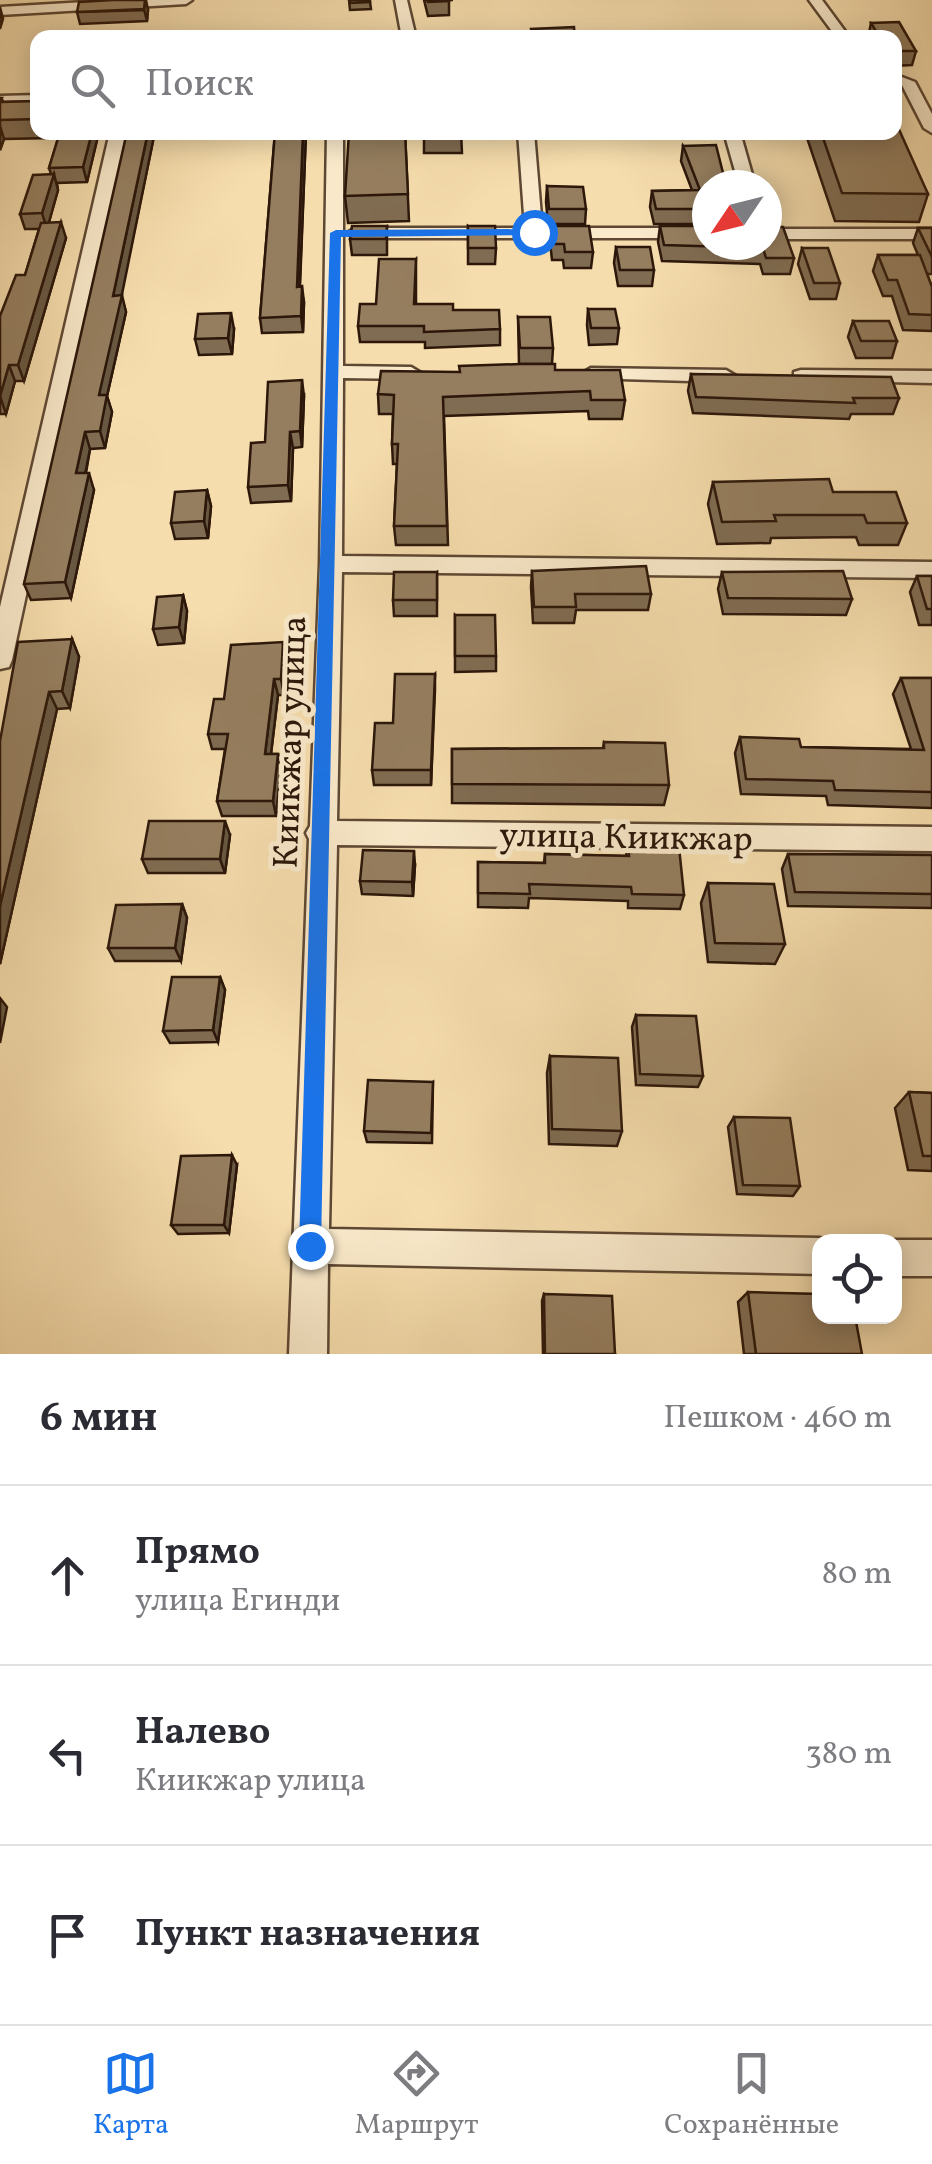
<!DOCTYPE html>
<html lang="ru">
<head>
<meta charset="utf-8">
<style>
	:root { --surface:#fff; --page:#f7f7f7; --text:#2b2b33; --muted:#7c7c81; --line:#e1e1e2; --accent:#1a73e8 }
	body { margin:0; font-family:Vollkorn,serif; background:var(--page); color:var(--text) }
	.controls { position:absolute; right:30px; bottom:30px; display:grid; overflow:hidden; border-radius:20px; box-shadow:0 5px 25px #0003 }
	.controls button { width:90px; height:90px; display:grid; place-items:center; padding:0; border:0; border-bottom:2px solid var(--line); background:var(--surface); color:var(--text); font:50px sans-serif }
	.compass { position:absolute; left:692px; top:170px; width:90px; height:90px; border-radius:50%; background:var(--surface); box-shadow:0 5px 25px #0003; rotate:235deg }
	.stop { position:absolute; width:30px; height:30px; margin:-22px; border:8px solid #1a73e8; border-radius:50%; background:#fff }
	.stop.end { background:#1a73e8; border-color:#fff; box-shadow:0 2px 10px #0008 }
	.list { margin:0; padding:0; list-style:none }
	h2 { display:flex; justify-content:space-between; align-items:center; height:130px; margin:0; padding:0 40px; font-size:42px }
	h2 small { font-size:32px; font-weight:400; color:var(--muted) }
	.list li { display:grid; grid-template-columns:65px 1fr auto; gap:30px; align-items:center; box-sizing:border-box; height:180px; padding:0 40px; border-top:2px solid var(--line) }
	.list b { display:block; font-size:38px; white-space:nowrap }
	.list p { margin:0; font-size:32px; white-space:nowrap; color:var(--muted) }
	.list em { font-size:32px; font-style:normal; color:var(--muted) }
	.icon { flex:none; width:55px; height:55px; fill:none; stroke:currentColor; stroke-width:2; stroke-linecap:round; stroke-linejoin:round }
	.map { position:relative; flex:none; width:932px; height:1354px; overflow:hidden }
	.search { position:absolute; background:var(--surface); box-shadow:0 5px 25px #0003; left:30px; right:30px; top:30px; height:110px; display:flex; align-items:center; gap:25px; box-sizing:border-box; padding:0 35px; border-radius:20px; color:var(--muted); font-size:38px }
	.sheet { height:670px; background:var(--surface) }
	nav { display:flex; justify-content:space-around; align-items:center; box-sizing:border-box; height:140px; border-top:2px solid var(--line); background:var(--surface); font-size:28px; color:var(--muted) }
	nav a { display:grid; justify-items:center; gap:5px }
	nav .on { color:var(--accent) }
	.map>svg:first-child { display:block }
</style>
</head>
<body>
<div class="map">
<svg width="932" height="1354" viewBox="0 0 932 1354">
	<rect width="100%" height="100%" fill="#f6ddad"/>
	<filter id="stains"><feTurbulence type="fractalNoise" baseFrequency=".002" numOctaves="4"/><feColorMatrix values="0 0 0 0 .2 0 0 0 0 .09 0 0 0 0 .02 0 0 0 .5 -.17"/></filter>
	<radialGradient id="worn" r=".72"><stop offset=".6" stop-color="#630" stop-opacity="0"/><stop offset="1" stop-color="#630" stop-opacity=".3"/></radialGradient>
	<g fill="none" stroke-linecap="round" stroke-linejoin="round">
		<defs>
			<path id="minor" d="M120,0h72l-6,4 -186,11v-8z
				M395,0h12l9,38h-14z
				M809,0h13l28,38h-13z
				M894,74l21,8 17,32v19l-8,-5 -22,-43 -8,-2z
				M38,95v8l-38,1v-8z
				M110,132h16l-114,528 -3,7 -9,2v-62z
				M327,132h16v234l68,1 10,6 -10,6 -68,-1 -1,178 590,6v16l-590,-6 -5,249 595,6v24l-595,-6 -8,384 491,9 8,4h-8v32l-492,-10 -1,90h-38l20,-515 -3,-6 4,-7 10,-262z
				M518,132h16l8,96h165v10h-351l-9,-5 9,-5h169z
				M724,132h16l15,53h-16z
				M767,229h165v10h-165z
				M591,368l135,2 10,6 -10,6 -142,-4 -3,-4z
				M801,370l131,1v12l-138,-3v-8z
				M894,1240h38v36h-38z"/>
		</defs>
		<use href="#minor" stroke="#5e4833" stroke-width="5"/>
		<use href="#minor" fill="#f9e9ca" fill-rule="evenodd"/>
	</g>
	<path fill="#806c52" stroke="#2c170a" stroke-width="2.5" d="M349,0l21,2 1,7 -21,1z
		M424,0h29h-4v15l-21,1z
		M148,10l-1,11 -67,3 -3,-12z
		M871,23l45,28 -4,14 -18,1v-28h-26z
		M0,98l4,4 34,-1v31h19l-2,6 -51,1 -4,11z
		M60,132h36l1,8 -10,42 -30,1 1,7 -9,32 17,16 -42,143h-9l-9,33h-6v-98l25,-41 14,-46h-14l-5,-15 31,-40 -2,-6z
		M275,132h31l-6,154 4,16 -1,30 -41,1 -2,-15z
		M405,132l4,89 -61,2 -3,-27z
		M424,132h37l1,21h-38z
		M805,132h89l34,62 -9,28 -84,-1z
		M153,141l-32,154 5,17 -19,84 5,16 -7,36 -15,1 -4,24 8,17 -23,108 -40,2 -7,-16z
		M683,146l24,39v39h-53l-4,-17 2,-16 40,-1 -11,-29z
		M547,186l39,23 -1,15h-37l-2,-22z
		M387,226v29h-35l-2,-16z
		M468,226l28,22 -1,16h-27z
		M551,226l42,26 -2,16h-27l-1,-8h-11l-2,-18z
		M660,226l107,19 27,13 -4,16h-27l-3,-10 -98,-3 -4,-19z
		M918,228h14v46h-5l5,13v44l-29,-1 -11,-34h-9l-10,-25 5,-16h40l-5,-12z
		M616,247l38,23 -2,16h-34l-4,-23z
		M802,248l38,35 -4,16h-26l-12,-35z
		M416,259v45l37,6 47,19v16l-75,3v-6h-65l-2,-16z
		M588,309l31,19 -2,16 -28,1 -2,-20z
		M518,317l35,31 -1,16h-33z
		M853,321l44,20 -5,17h-36l-8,-21z
		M234,329l-2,25 -33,1 -4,-16z
		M555,370l70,30 -3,19h-33l-1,-8 -144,5 4,129h-52l-2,-19 3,-62h-4l-1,-20 1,-30h-14l-1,-20z
		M691,374l208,24 -6,16h-42l-2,5 -156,-6 -5,-22z
		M304,396l-2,51 -9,1 -2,53 -40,2 -3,-16 17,-45z
		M713,482l120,10 74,31 -9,22h-39l-3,-8 -85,1 -1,5 -53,1 -9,-40z
		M207,490l4,16 -3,32 -33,1 -4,-16z
		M532,571l119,23 -3,16h-72l-2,13h-41l-2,-36z
		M437,572v44h-43l-1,-16z
		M722,572l130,27 -6,16 -123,-1 -5,-25z
		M917,576h15v49h-13l-9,-33z
		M183,595l4,16 -3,32 -26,2 -5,-16z
		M455,615l41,41v15l-41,1z
		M72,639l7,18 -9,51 -13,1 -57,255v-223z
		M286,658l-2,37h-6l-7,59h7l3,15 -5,47h-54l-5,-15 8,-52h-13l-4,-15 16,-35z
		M435,674l-4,111h-57l-2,-15 21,-47z
		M901,678h31v130l-104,-3 -2,-9 -85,-2 -6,-41 5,-16 61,10 110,2 -18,-55z
		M604,742l65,43 -5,20 -212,-2v-54l151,-1z
		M230,835l-5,38h-77l-6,-14z
		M628,845l56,50 -4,14 -52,-1v-7l-99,-3 -1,10 -50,-1v-45l66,1 1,-9 81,2z
		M788,854l144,1v53l-144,-2 -6,-37z
		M415,865l-2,31 -51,-2 -2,-13z
		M708,883l77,61 -10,20 -67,-2 -7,-59z
		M182,904l5,14 -6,43h-66l-7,-13z
		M220,977l5,13 -7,52 -48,1 -7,-12z
		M636,1015l67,61 -5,11 -62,-2 -4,-58z
		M550,1056l72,75 -5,15 -68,-2 -2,-71z
		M433,1082l-1,61 -65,-1 -3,-11z
		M909,1092l23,1v78l-24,-1 -13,-62z
		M734,1117l66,69 -7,10 -56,-2 -9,-67z
		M237,1165l-8,68 -51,1 -7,-9z
		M748,1292l114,62h-118l-6,-52z
		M544,1294l71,60h-72l-1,-53z"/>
	<path fill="#685842" stroke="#2c170a" stroke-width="2.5" d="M146,0l2,10 -1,11 -3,-12z
		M0,7l3,12 -3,10z
		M0,126l4,13 -4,11z
		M92,132h4l1,8 -10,42 -4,-15z
		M148,132h9l-4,9 -33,163 2,-9 4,17 -19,84 5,16 -7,36 -5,-17 -1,-36 14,-99z
		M303,132h3l-7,170 -2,-15z
		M54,174l4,16 -11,39 -5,-16z
		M61,222l5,16 -42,143 -6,-16z
		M302,286l2,16 -1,30 -2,-16z
		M231,313l3,16 -2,25 -4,-16z
		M9,365l6,16 -9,33 -6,-18z
		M302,380l2,16 -2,51 -2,-16z
		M85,432l5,17 -8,41 -6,-17z
		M290,432l3,16 -2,53 -3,-16z
		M89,473l5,17 -23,108 -6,-16z
		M207,490l4,16 -3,32 -4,-17z
		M183,595l4,16 -3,32 -5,-16z
		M72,639l7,18 -9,51 -8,-17z
		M283,642l3,16 -2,37 -3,-16z
		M435,674v16l-4,95v-15z
		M274,679l4,16 -9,75 -4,-16z
		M49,692l8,17 -57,255v-58z
		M278,754l3,15 -5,47 -3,-15z
		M225,821l5,14 -5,38 -5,-14z
		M414,851l1,14 -2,31 -1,-14z
		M182,904l5,14 -6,43 -6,-13z
		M220,977l5,13 -7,52 -5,-12z
		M0,998l7,9 -7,36z
		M232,1155l5,10 -8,68 -5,-8z"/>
	<path fill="#957e5f" stroke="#2c170a" stroke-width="2.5" d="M113,0h32l-1,9 -67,3 2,-10z
		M350,0h20v2l-20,1z
		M427,0h22v1l-21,1z
		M899,22l17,29h-22v-13h-14l-9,-15z
		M574,27l1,11h-43l-1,-9z
		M373,35v3h-26v-1z
		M0,98h2l-2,4 38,-1v18l-38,1z
		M894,125h3l31,69 -86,-1 -21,-61h73z
		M60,132h32l-9,35 -34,1z
		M127,132h21l-35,164 9,-1 -23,100h8l-7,36 -15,1 -9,41h13l-24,109 -41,2z
		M275,132h28l-6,155 5,-1 -1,30 -41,2z
		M349,132h56l3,62 -63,2z
		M424,132h37l1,5 -38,1z
		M716,145l10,40h-19v24h-51l-4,-18 48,-1 -17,-44z
		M54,174l-12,39 -22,1 13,-39z
		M547,186l36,1 3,22h-37z
		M61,222l-43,143h-9l-9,31v-80l16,-41h9l16,-52z
		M352,226h35l-1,13h-36z
		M468,226h27l1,22h-28z
		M551,226h38l4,26h-28l-1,-8h-11z
		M660,226h47v19h60v-18h16l11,31h-28l-3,-10 -99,-3z
		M918,228h14v29z
		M616,247h34l4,23h-34z
		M802,248h26l12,35h-26z
		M878,255h42l12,32v28l-23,-1 -12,-34h-9z
		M379,259h37l-2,45h39v6h46l1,19 -76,3v-6h-66l2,-22h16z
		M588,309h27l4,19h-28z
		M231,313l-3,25 -33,1 3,-25z
		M518,317h32l3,31h-33z
		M853,321h36l8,20h-36z
		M521,364h34v6h65l5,30h-34l-1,-9 -147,6 4,129h-53l4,-82h-6l2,-49 -16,-1 3,-23 79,1 -1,-6z
		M691,374l200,3 8,21h-46l2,5 -159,-6z
		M302,380l-2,51 -10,1 -2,53 -40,2 3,-44 14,-1 3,-60z
		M829,479l4,13h63l11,31h-40l-3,-8h-90l2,6 -54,1 -9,-40z
		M207,490l-3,31 -33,2 4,-31z
		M646,566l5,28h-76l1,13h-42l-2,-36z
		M843,571l9,28 -124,-1 -6,-26z
		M394,572h43v28h-44z
		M917,576h15v33h-5z
		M183,595l-4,32 -26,2 4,-32z
		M455,615h40l1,41h-41z
		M72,639l-10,52 -13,1 -49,214v-165l18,-99z
		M283,642l-2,37h-7l-9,75h13l-5,47h-56l11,-67h-20l6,-35h10l7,-54z
		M395,674h40l-4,96h-59l3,-47h18z
		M901,678h31v114l-97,-2 -2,-9 -87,-2 -6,-42 59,2 2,8 123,3z
		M604,742l61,1 4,42 -217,-1v-35l152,-1z
		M149,821h76l-5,38h-78z
		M628,845l51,2 5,48 -52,-1 -1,-7 -102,-3 1,10 -52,-1v-31l67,1v-9l84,2z
		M363,850l51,1 -2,31 -52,-1z
		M788,854l144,1v39l-137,-2z
		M708,883l66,1 11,60 -70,-1z
		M182,904l-7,44h-67l8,-43z
		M172,977h48l-7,53 -50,1z
		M636,1015l60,1 7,60 -63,-2z
		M550,1056l68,2 4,73 -70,-2z
		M368,1080l65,2 -2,51 -67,-2z
		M909,1092l23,1v63h-9z
		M734,1117l56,1 10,68 -57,-1z
		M232,1155l-8,70h-53l10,-69z
		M748,1292l72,2v22h35l7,38h-106z
		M544,1294l68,2 3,58h-70z"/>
	<path fill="#1a73e8" d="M534,229l4,6 -197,2 -20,1009 -3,8 -8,3 -8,-3 -3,-8 31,-1013 6,-3z"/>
	<g text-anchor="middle" stroke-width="10" stroke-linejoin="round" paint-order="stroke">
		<g font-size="35" fill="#2c170a" stroke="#f9e9ca">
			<text transform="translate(289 742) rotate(-88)" y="12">Киикжар улица</text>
			<text transform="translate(626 836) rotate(1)" y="12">улица Киикжар</text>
		</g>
	</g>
	<rect width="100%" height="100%" filter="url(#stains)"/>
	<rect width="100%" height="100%" fill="url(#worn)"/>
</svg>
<div class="controls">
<button><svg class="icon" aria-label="locate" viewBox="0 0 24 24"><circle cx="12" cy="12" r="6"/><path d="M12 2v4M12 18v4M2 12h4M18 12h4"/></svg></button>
</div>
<svg class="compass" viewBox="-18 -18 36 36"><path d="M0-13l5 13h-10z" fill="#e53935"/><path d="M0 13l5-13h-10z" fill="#7c7c81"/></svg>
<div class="stop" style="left:534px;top:232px"></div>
<div class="stop end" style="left:310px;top:1246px"></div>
<div class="search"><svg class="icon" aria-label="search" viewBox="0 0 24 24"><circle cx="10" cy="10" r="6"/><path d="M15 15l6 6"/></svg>Поиск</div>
</div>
<section class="sheet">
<h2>6 мин<small>Пешком · 460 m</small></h2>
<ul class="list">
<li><svg class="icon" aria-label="ahead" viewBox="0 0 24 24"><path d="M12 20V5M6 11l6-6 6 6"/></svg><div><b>Прямо</b><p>улица Егинди</p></div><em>80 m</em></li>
<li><svg class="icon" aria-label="left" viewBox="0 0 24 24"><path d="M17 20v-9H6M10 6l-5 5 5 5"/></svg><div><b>Налево</b><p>Киикжар улица</p></div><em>380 m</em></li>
<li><svg class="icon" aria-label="arrive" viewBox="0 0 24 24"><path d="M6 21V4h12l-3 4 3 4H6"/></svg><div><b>Пункт назначения</b></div></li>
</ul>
</section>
<nav>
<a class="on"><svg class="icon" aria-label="map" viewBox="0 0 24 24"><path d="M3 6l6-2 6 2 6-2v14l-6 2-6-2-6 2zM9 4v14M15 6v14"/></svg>Карта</a>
<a><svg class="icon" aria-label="directions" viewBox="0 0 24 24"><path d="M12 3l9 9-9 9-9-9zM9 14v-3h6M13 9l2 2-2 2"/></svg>Маршрут</a>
<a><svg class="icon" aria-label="saved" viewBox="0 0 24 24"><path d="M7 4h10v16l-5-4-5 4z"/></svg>Сохранённые</a>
</nav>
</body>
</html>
